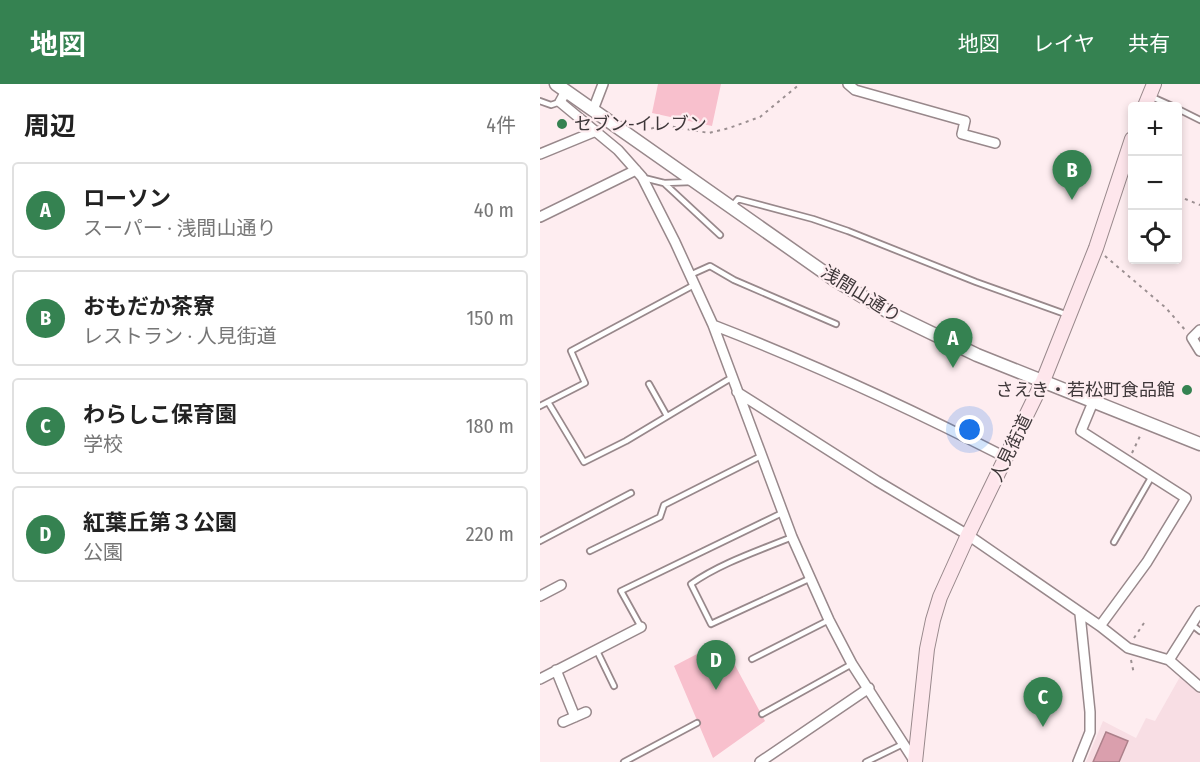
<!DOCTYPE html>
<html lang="ja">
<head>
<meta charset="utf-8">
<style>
	:root { --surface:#fff; --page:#f6f6f6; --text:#222; --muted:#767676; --line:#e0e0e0; --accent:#358251 }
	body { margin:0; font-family:"Fira Sans Condensed","Noto Sans JP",sans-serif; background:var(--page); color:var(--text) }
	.controls { position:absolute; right:18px; top:18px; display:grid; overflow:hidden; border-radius:6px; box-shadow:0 3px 9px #0003 }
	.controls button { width:54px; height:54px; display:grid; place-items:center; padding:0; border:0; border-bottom:2px solid var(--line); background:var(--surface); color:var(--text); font:30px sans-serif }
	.you { position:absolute; left:430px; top:346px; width:21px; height:21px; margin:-15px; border:4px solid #fff; border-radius:50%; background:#1a73e8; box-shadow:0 0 0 9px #1a73e833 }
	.badge { display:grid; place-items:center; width:39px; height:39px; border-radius:50%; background:var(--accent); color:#fff; font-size:20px; font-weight:700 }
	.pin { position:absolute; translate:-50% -50px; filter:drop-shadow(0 2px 3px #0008) }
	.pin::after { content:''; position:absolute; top:32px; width:21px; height:18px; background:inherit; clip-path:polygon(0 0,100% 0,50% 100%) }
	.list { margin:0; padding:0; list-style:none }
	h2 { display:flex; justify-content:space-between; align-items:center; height:78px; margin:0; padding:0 24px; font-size:26px }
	h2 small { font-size:20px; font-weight:400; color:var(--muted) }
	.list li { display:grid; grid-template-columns:39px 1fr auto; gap:18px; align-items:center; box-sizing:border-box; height:96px; margin:0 12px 12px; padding:0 12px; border:2px solid var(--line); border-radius:6px }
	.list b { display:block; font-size:22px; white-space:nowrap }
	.list p { margin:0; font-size:20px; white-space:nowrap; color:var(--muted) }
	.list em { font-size:20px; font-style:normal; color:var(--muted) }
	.icon { flex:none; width:33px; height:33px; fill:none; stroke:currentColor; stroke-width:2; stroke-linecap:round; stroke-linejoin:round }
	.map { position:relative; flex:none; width:660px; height:678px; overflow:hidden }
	header { display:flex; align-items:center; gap:36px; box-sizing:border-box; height:84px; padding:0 30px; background:var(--accent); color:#fff }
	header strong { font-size:28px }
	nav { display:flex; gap:33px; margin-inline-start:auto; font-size:21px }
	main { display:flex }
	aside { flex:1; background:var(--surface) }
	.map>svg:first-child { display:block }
</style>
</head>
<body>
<header>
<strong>地図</strong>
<nav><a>地図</a><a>レイヤ</a><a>共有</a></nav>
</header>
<main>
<aside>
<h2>周辺<small>4件</small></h2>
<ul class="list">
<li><span class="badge">A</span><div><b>ローソン</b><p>スーパー · 浅間山通り</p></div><em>40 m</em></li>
<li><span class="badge">B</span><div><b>おもだか茶寮</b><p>レストラン · 人見街道</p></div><em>150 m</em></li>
<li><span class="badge">C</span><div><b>わらしこ保育園</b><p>学校</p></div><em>180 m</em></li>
<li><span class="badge">D</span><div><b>紅葉丘第３公園</b><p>公園</p></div><em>220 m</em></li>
</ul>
</aside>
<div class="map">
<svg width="660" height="678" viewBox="0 0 660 678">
	<rect width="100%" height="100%" fill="#feedf0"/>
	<path fill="#f8dee4" d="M641,591l19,18v69h-114l17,-41 33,17 10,-20 9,3z"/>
	<path fill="#f8c0cd" d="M118,0h63l-9,42 -60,-13z
		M182,557l43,80 -52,37 -39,-92z"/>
	<path fill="#da9fad" stroke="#ac808a" stroke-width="1.5" d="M566,648l22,9 -9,21h-26z"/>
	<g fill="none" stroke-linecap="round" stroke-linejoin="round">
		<defs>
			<path id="service" d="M612,13l20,9
				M0,17l11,4 9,-3
				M638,25l22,11
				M104,94l20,5 28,-1
				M124,99l56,52
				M193,121l5,-6 75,20 35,12 128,51 92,33
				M150,191l20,-9 24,14 102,44
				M109,300l18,32
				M8,318l36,60 42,-21 105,-63
				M0,322l45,-23 -14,-32 123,-66
				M252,453c-34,14 -71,26 -101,47l20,40 100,-46
				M0,457l91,-48
				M574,458l38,-66
				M50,467l70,-34 4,-12 97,-49
				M651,540l9,7
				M101,543l-20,-36 161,-78
				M57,567l17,35
				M212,575l77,-39
				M222,630l90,-50
				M84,678l73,-39
				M326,678l37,-18"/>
			<path id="minor" d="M308,0l7,6 110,31 -3,13 33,9
				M26,7l-6,11 58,48 24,27 33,65 38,83 79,212 37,83 23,44 63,98
				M53,26l10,-26
				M0,70l56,-23
				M0,133l96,-47
				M173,241c101,39 198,84 294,133
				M660,246l-8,8 8,13
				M197,308l140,89 91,54 132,91 28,22 41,12 31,27
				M553,318l-12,29 105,67 -39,64 -47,64
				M0,512l21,-11
				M629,576l31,-49
				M16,586l19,47
				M0,595l101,-52
				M23,638l23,-10
				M220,678l109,-74
				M538,678l12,-30v-20l-10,-98"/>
			<path id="tertiary" d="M16,0l279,196 57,34 85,41 223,89"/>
			<path id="secondary" d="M605,22l9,-22
				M375,678l12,-113 6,-29 7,-23 28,-62 75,-154 53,-133 36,-109"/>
		</defs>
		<use href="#service" stroke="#98888b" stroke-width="8"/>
		<use href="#minor" stroke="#98888b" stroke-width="12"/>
		<use href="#tertiary" stroke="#98888b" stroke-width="15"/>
		<use href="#secondary" stroke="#98888b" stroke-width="16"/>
		<path stroke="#9b8f91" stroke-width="2" stroke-dasharray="3 4.5" stroke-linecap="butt" d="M104,47l18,-6 47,8 20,-5 31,-11 40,-33
			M638,112l22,9
			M565,172l61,52 20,23
			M592,369l9,-19
			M594,554l10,-15
			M591,576l3,14"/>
		<use href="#service" stroke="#fff" stroke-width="4.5"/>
		<use href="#minor" stroke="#fff" stroke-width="9"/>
		<use href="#tertiary" stroke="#fff" stroke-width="12"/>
		<use href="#secondary" stroke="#fee6ec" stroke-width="14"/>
	</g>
	<g fill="#358251" stroke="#feedf0" stroke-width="2">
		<circle cx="22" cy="40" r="6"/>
		<circle cx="647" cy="306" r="6"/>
	</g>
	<g text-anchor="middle" stroke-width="4.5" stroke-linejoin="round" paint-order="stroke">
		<g font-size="18" fill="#3f383a" stroke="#feedf0" text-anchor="start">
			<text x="34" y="46">セブン-イレブン</text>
			<text x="635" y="312" text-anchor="end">さえき・若松町食品館</text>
		</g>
		<g font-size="18" fill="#3f383a" stroke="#feedf0">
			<text transform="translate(321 210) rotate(32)" y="6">浅間山通り</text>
			<text transform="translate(471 364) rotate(-64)" y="6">人見街道</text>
		</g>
	</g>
</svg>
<div class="controls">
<button>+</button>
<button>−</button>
<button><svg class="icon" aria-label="locate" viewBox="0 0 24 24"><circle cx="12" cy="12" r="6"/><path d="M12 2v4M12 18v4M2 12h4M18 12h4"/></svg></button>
</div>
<div class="you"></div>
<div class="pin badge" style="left:413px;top:284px">A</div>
<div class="pin badge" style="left:532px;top:116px">B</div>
<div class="pin badge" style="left:503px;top:643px">C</div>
<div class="pin badge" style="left:176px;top:606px">D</div>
</div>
</main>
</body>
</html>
